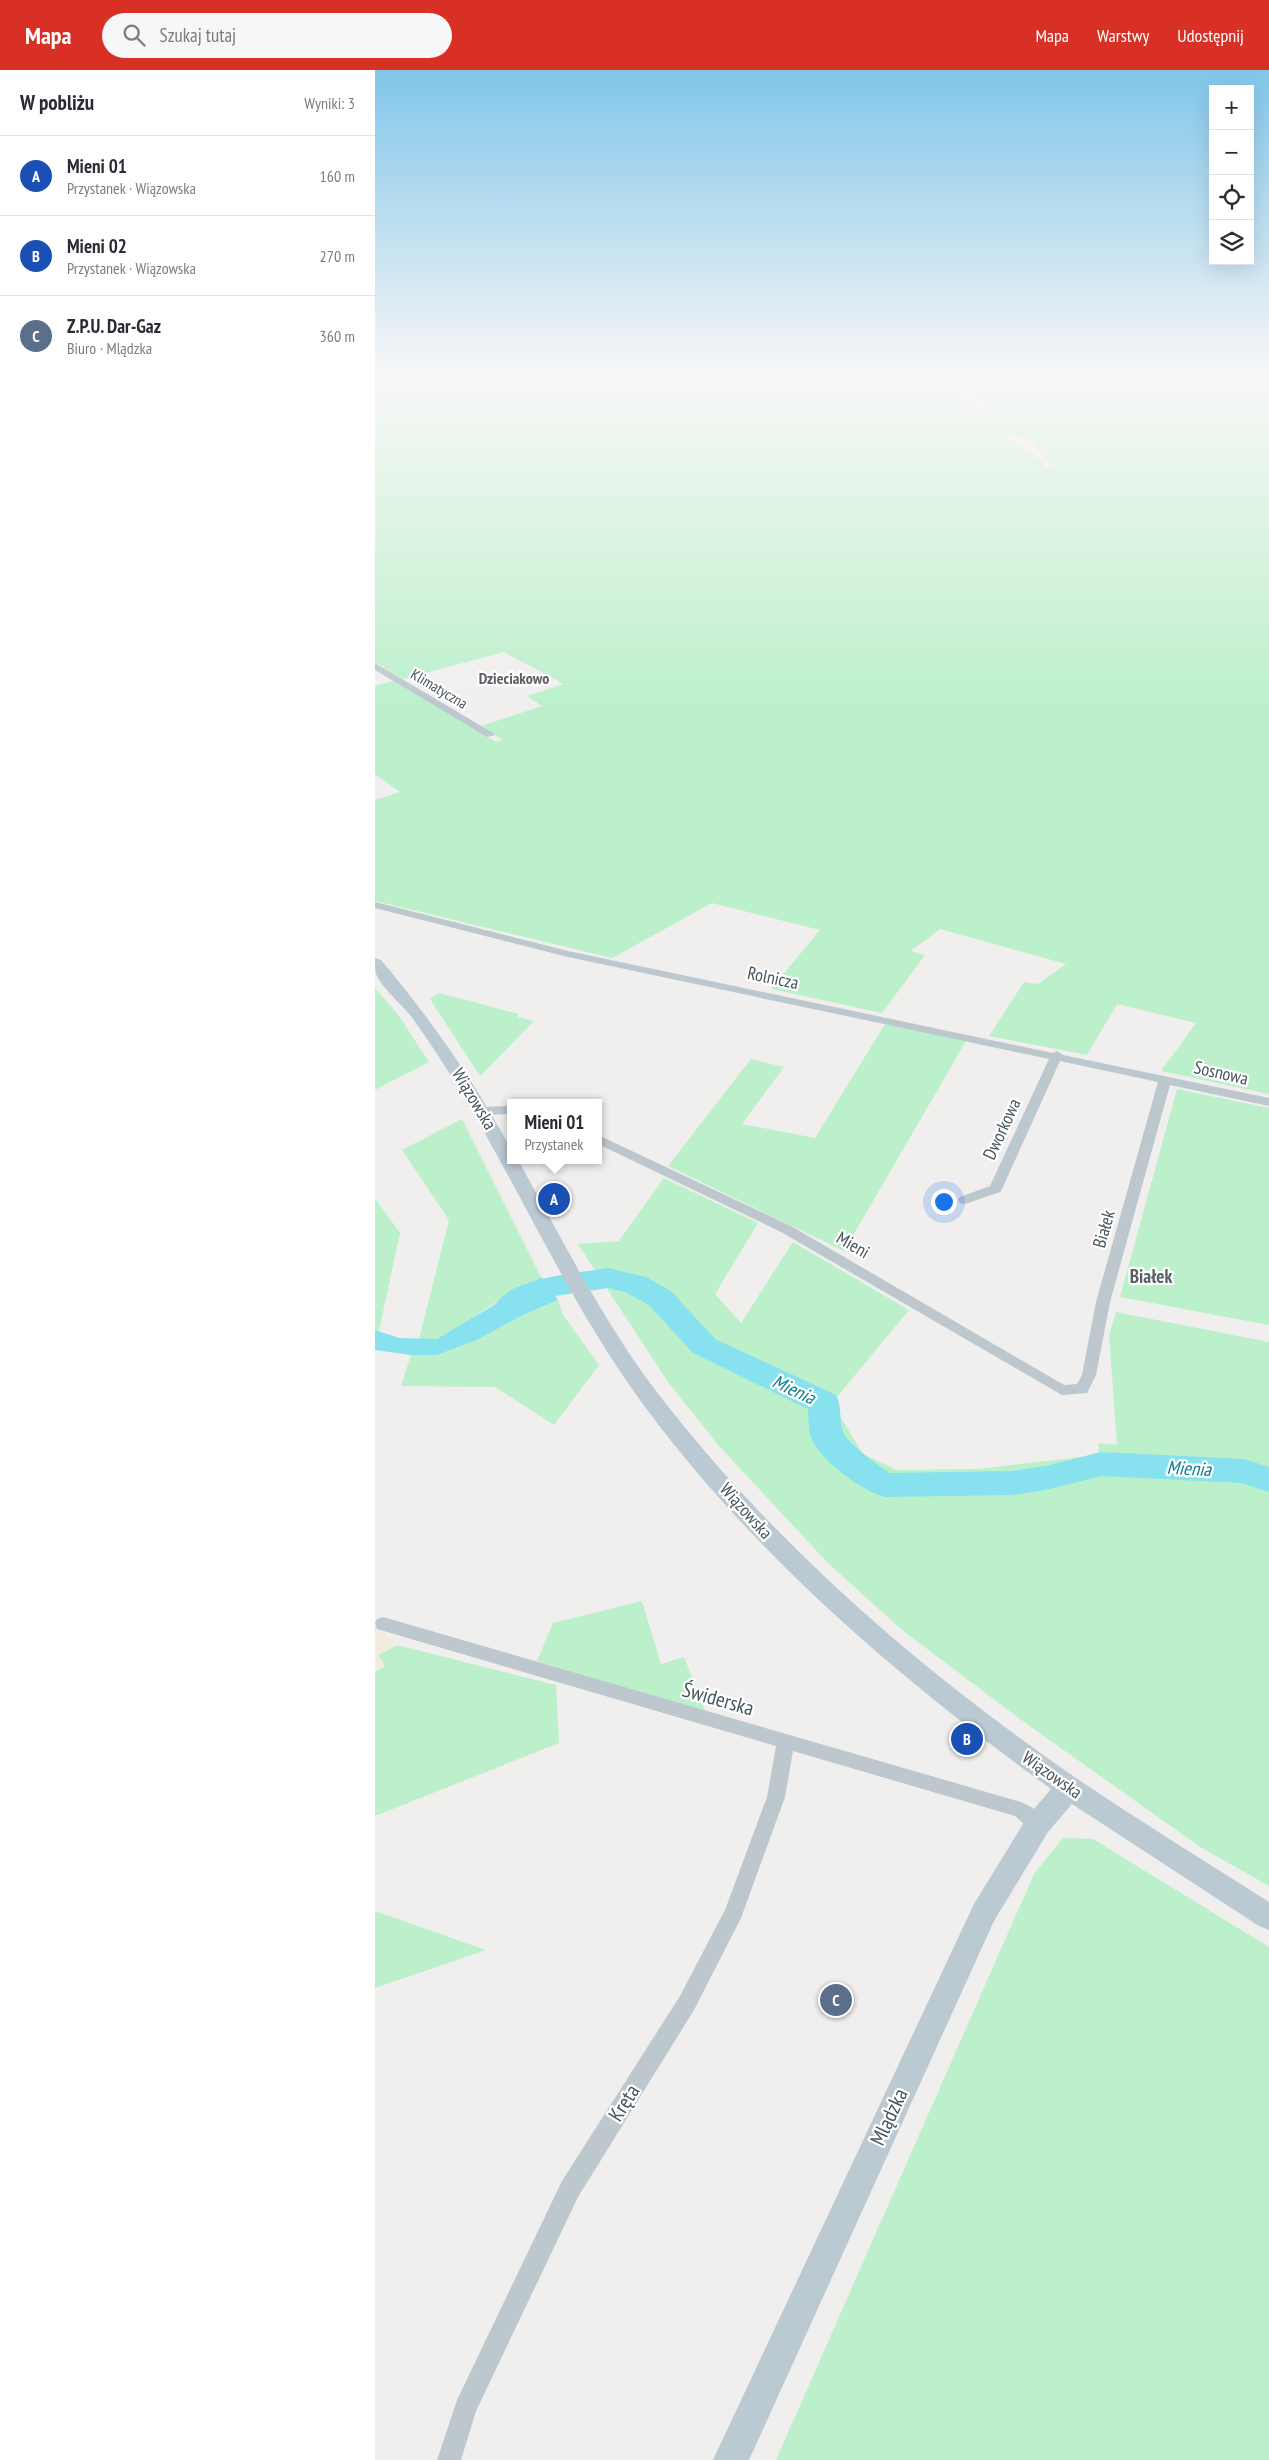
<!DOCTYPE html>
<html lang="pl">
<head>
<meta charset="utf-8">
<style>
	:root { --surface:#fff; --page:#f7f7f7; --text:#2b2b33; --muted:#7c7c81; --line:#e1e1e2; --accent:#d93025 }
	body { margin:0; font-family:"PT Sans Narrow",sans-serif; background:var(--page); color:var(--text) }
	.controls { position:absolute; right:15px; top:15px; display:grid; overflow:hidden; border-radius:0px; box-shadow:0 5px 20px #0002 }
	.controls button { width:45px; height:45px; display:grid; place-items:center; padding:0; border:0; border-bottom:1px solid var(--line); background:var(--surface); color:var(--text); font:25px sans-serif }
	.you { position:absolute; left:568px; top:1131px; width:18px; height:18px; margin:-12px; border:4px solid #fff; border-radius:50%; background:#1a73e8; box-shadow:0 0 0 8px #1a73e833 }
	.badge { display:grid; place-items:center; width:32px; height:32px; border-radius:50%; background:var(--accent); color:#fff; font-size:16px; font-weight:700 }
	.pin { position:absolute; translate:-50% -50%; border:2px solid #fff; box-shadow:0 1px 5px #0006 }
	.popup { position:absolute; left:132px; top:1029px; width:95px; height:65px; box-sizing:border-box; display:grid; place-content:center; border-radius:0px; background:var(--surface); filter:drop-shadow(0 1px 4px #0005); font-size:16px; white-space:nowrap; color:var(--muted) }
	.popup b { font-size:19px; color:var(--text) }
	.popup::after { content:''; position:absolute; left:50%; top:100%; margin-left:-10px; border:10px solid transparent; border-top-color:var(--surface) }
	.list { margin:0; padding:0; list-style:none }
	h2 { display:flex; justify-content:space-between; align-items:center; height:65px; margin:0; padding:0 20px; font-size:21px }
	h2 small { font-size:16px; font-weight:400; color:var(--muted) }
	.list li { display:grid; grid-template-columns:32px 1fr auto; gap:15px; align-items:center; box-sizing:border-box; height:80px; padding:0 20px; border-top:1px solid var(--line) }
	.list b { display:block; font-size:19px; white-space:nowrap }
	.list p { margin:0; font-size:16px; white-space:nowrap; color:var(--muted) }
	.list em { font-size:16px; font-style:normal; color:var(--muted) }
	.icon { flex:none; width:28px; height:28px; fill:none; stroke:currentColor; stroke-width:2; stroke-linecap:round; stroke-linejoin:round }
	.map { position:relative; flex:none; width:894px; height:2390px; overflow:hidden }
	header { display:flex; align-items:center; gap:30px; box-sizing:border-box; height:70px; padding:0 25px; background:var(--accent); color:#fff }
	header strong { font-size:24px }
	nav { display:flex; gap:28px; margin-inline-start:auto; font-size:18px }
	.search { width:350px; height:45px; background:var(--page); display:flex; align-items:center; gap:12px; box-sizing:border-box; padding:0 18px; border-radius:28px; color:var(--muted); font-size:19px }
	main { display:flex }
	aside { flex:1; background:var(--surface) }
	.map>svg:first-child { display:block }
</style>
</head>
<body>
<header>
<strong>Mapa</strong>
<div class="search"><svg class="icon" aria-label="search" viewBox="0 0 24 24"><circle cx="10" cy="10" r="6"/><path d="M15 15l6 6"/></svg>Szukaj tutaj</div>
<nav><a>Mapa</a><a>Warstwy</a><a>Udostępnij</a></nav>
</header>
<main>
<aside>
<h2>W pobliżu<small>Wyniki: 3</small></h2>
<ul class="list">
<li><span class="badge" style="background:#1a4fb4">A</span><div><b>Mieni 01</b><p>Przystanek · Wiązowska</p></div><em>160 m</em></li>
<li><span class="badge" style="background:#1a4fb4">B</span><div><b>Mieni 02</b><p>Przystanek · Wiązowska</p></div><em>270 m</em></li>
<li><span class="badge" style="background:#5c6f8a">C</span><div><b>Z.P.U. Dar-Gaz</b><p>Biuro · Mlądzka</p></div><em>360 m</em></li>
</ul>
</aside>
<div class="map">
<svg width="894" height="2390" viewBox="0 0 894 2390">
	<rect width="100%" height="100%" fill="#f1eeee"/>
	<path fill="#bbf0cb" d="M0,304h586l-1,8 -8,4 10,3 -1,10 12,3 16,16 6,-1 -17,-15v-6l-9,-6 -1,-5c9,-5 21,0 30,3l9,-3 -22,-2 -21,-9h305v720l-108,-23 35,-48 -79,-19 -30,51 -98,-19 35,-54 14,2 28,-20 -126,-35 -29,22 14,4 -43,58 -111,-24 49,-59 -108,-27 -100,55 -237,-57v-101l25,-8 -25,-18v-88l18,-5 103,61 7,-2 -22,-14 61,-20 -15,-10 37,-12 -60,-32 -101,27 -28,-17z
		M0,918l24,28 30,46 -54,28z
		M64,923l80,21 -2,3 17,4 -54,55 -50,-77z
		M510,954l81,17 -122,210 -176,-85 83,-107 33,8 -42,57 73,14z
		M802,1019l92,19v217l-149,-28z
		M87,1049l79,158 -51,29 -35,24 -18,9h-18l30,-119 -47,-70z
		M289,1108l94,45 -43,71 26,29 52,-81 116,68 -77,93 31,51 34,16 81,-1 120,-14 1,-12 18,2 -8,-110 7,-23 153,30v544l-69,-39 -180,-128 -118,-89 -75,-68 -108,-116 -51,-64 -90,-138 41,-3z
		M0,1128l25,35 -21,98 -4,-1z
		M183,1230l5,15 36,50 -45,60 -59,-38 -94,-1 10,-31h26l40,-15 46,-25z
		M267,1531l19,63 23,-7 22,56 -169,-52 16,-38z
		M22,1575l159,40 3,58 -184,73v-145l10,-5 -7,-11z
		M688,1768l30,1 176,108v513h-493l258,-586z
		M0,1841l111,39 -111,38z"/>
	<path fill="#f3ebde" d="M586,304l18,3v4l29,4 -10,3c-9,-3 -21,-8 -30,-2l1,4 9,7v5l18,15 -8,1 -15,-16 -8,2 -4,-1 1,-14 -10,1v-4l8,-4z
		M638,365l21,7v5l21,20 -9,1c-9,-16 -25,-22 -40,-32z
		M0,1556l22,19 -19,10 7,11 -10,5z"/>
	<path fill="#87e1ee" d="M166,1207l17,23 -35,15 -46,25 -40,15h-26l-36,-5v-20l24,8 38,1z"/>
	<g fill="none" stroke-linecap="round" stroke-linejoin="round">
		<path fill="#87e1ee" fill-rule="evenodd" d="M233,1198l38,9 25,14 44,48 121,56c7,12 2,27 8,39 5,10 36,33 46,39l122,-2 34,-5 55,-14 143,7 25,8v25l-28,-9 -140,-7 -55,14 -34,5 -127,2c-23,-6 -62,-35 -73,-57 -4,-9 -3,-22 -4,-31l-115,-56 -44,-48 -24,-13 -17,-4 -59,9 -38,17 -11,-3 -4,-7c17,-27 82,-31 112,-36z"/>
		<path fill="#bcc7ce" fill-rule="evenodd" d="M0,593l118,70 2,2 -8,2 -112,-67z
			M0,832l193,49 485,102 4,-2 6,4 206,43v8l-99,-21 -60,217 -14,73 -9,18 -25,2 -281,-163 -183,-88v-9l193,91 273,159 13,-1 5,-9 14,-73 62,-220 -98,-21 -58,128 -2,3 -35,12 -5,-1 -2,-3 2,-3 30,-11 59,-127 -481,-102 -193,-49z
			M135,1036v8l-27,1 -6,-4 6,-4z
			M8,1547l638,185c10,4 22,12 26,22l-2,6c-13,4 -21,-6 -30,-14l-222,-65 -8,46 -44,121 -47,92 -116,187 -102,214 -15,49h-24l20,-60 105,-219 118,-185 45,-86 42,-113 9,-51 -399,-117 -2,-6 2,-4z"/>
		<path fill="#bbc9d3" fill-rule="evenodd" d="M0,888l6,2c49,58 92,120 129,187v13h8c43,77 82,156 135,227 117,154 266,283 426,393 62,42 126,81 190,122v28l-10,-4 -187,-122 -24,28 -54,89 -245,539h-36l261,-556 54,-88 23,-27c-154,-112 -301,-237 -414,-393 -68,-95 -115,-202 -175,-302 -16,-27 -33,-53 -51,-78 -10,-12 -29,-28 -35,-42 -1,-4 -1,-11 -1,-16z"/>
	</g>
	<linearGradient id="sky" x2="0" y2="1"><stop stop-color="#81c6ea"/><stop offset="0.48" stop-color="#f9f7f7"/><stop offset="1" stop-color="#f9f7f7" stop-opacity="0"/></linearGradient>
	<rect width="894" height="638" fill="url(#sky)"/>
	<g text-anchor="middle" stroke-width="4.5" stroke-linejoin="round" paint-order="stroke">
		<g font-size="15" fill="#46545c" stroke="#fff">
			<text transform="translate(64 619) rotate(31)" y="5">Klimatyczna</text>
		</g>
		<g font-size="16" font-weight="bold" fill="#5b5f64" stroke="#fff">
			<text x="139" y="614">Dzieciakowo</text>
		</g>
		<g font-size="18" fill="#46545c" stroke="#fff">
			<text transform="translate(398 908) rotate(12)" y="6">Rolnicza</text>
			<text transform="translate(846 1003) rotate(13)" y="6">Sosnowa</text>
			<text transform="translate(99 1029) rotate(59)" y="6">Wiązowska</text>
			<text transform="translate(627 1059) rotate(-65)" y="6">Dworkowa</text>
			<text transform="translate(729 1159) rotate(-74)" y="6">Białek</text>
			<text transform="translate(478 1175) rotate(30)" y="6">Mieni</text>
			<text transform="translate(371 1441) rotate(48)" y="6">Wiązowska</text>
			<text transform="translate(677 1705) rotate(35)" y="6">Wiązowska</text>
		</g>
		<g font-size="19" font-weight="bold" fill="#5b5f64" stroke="#fff">
			<text x="776" y="1213">Białek</text>
		</g>
		<g font-size="19" font-style="italic" fill="#0b7d8e" stroke="#fff">
			<text transform="translate(419 1319) rotate(25)" y="7">Mienia</text>
			<text transform="translate(814 1398) rotate(3)" y="7">Mienia</text>
		</g>
		<g font-size="21" fill="#46545c" stroke="#fff">
			<text transform="translate(343 1629) rotate(16)" y="7">Świderska</text>
			<text transform="translate(249 2033) rotate(-58)" y="7">Kręta</text>
			<text transform="translate(514 2047) rotate(-65)" y="7">Mlądzka</text>
		</g>
	</g>
</svg>
<div class="controls">
<button>+</button>
<button>−</button>
<button><svg class="icon" aria-label="locate" viewBox="0 0 24 24"><circle cx="12" cy="12" r="6"/><path d="M12 2v4M12 18v4M2 12h4M18 12h4"/></svg></button>
<button><svg class="icon" aria-label="layers" viewBox="0 0 24 24"><path d="M12 4l9 5-9 5-9-5zM3 14l9 5 9-5"/></svg></button>
</div>
<div class="you"></div>
<div class="pin badge" style="left:179px;top:1129px;background:#1a4fb4">A</div>
<div class="popup"><b>Mieni 01</b>Przystanek</div>
<div class="pin badge" style="left:592px;top:1669px;background:#1a4fb4">B</div>
<div class="pin badge" style="left:461px;top:1930px;background:#5c6f8a">C</div>
</div>
</main>
</body>
</html>
